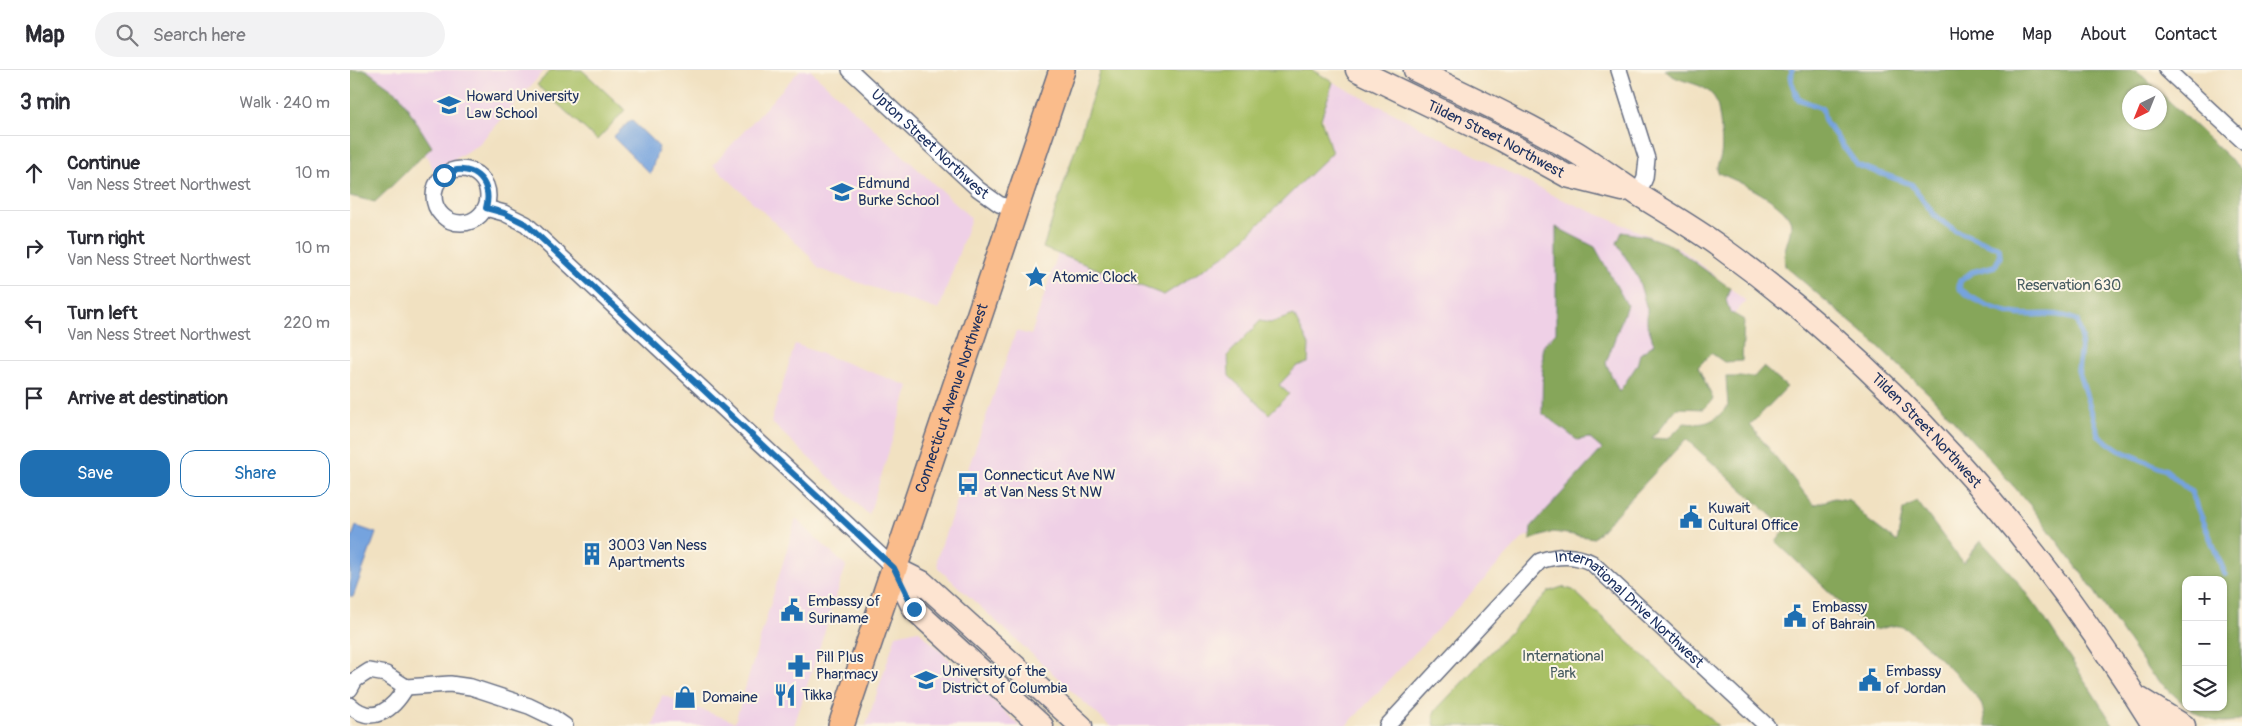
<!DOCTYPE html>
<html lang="en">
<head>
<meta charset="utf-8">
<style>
	:root { --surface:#fff; --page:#f2f2f3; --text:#2b2b33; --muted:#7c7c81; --line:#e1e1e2; --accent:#1f6fb2 }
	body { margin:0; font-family:Pangolin,sans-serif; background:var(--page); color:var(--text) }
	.controls { position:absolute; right:15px; bottom:15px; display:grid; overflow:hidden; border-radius:10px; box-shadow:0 1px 4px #0004 }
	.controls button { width:45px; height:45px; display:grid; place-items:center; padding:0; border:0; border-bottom:1px solid var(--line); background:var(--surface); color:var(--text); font:25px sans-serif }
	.compass { position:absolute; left:1772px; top:15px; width:45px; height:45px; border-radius:50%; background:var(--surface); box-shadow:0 1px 4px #0004; rotate:223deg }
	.stop { position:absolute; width:15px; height:15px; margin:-11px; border:4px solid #1f6fb2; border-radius:50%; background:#fff }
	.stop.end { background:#1f6fb2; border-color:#fff; box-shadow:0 1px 5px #0008 }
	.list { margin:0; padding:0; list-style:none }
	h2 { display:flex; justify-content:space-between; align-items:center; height:65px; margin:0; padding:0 20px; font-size:21px }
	h2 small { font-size:16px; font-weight:400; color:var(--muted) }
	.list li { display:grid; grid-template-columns:32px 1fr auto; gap:15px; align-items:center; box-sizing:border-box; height:75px; padding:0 20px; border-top:1px solid var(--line) }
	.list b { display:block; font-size:19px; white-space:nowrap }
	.list p { margin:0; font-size:16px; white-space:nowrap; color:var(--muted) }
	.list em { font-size:16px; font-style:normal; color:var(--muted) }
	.actions { display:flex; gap:10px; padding:15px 20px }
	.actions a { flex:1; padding:11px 0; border:1px solid var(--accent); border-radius:15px; text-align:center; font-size:18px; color:var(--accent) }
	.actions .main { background:var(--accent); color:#fff }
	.icon { flex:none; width:28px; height:28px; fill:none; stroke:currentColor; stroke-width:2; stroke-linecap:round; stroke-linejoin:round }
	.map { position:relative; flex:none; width:1892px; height:656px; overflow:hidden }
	header { display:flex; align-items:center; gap:30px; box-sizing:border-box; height:70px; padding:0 25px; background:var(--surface); border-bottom:1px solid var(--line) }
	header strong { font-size:24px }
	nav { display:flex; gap:28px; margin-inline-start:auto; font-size:18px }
	.search { width:350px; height:45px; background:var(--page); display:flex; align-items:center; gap:12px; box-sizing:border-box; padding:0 18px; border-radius:28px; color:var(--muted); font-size:19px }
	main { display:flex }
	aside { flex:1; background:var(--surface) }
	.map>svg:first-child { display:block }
</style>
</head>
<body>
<header>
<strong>Map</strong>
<div class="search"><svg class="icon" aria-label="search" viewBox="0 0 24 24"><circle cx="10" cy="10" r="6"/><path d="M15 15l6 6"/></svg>Search here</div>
<nav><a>Home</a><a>Map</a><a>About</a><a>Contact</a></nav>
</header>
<main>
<aside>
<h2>3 min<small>Walk · 240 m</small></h2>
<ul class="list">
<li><svg class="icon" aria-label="ahead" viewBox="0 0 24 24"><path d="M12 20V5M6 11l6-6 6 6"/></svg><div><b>Continue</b><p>Van Ness Street Northwest</p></div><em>10 m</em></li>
<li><svg class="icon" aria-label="right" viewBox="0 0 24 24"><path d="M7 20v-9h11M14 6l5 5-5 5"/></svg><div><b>Turn right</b><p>Van Ness Street Northwest</p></div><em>10 m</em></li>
<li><svg class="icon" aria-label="left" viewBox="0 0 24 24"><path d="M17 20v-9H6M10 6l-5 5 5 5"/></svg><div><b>Turn left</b><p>Van Ness Street Northwest</p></div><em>220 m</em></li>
<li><svg class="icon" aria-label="arrive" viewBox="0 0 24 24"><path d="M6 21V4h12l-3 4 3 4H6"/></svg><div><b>Arrive at destination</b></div></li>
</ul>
<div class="actions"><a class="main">Save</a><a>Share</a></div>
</aside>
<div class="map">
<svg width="1892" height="656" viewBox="0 0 1892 656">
	<rect width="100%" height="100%" fill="#fcf5e5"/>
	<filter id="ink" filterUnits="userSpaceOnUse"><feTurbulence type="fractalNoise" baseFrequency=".02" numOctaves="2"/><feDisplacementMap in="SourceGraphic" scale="10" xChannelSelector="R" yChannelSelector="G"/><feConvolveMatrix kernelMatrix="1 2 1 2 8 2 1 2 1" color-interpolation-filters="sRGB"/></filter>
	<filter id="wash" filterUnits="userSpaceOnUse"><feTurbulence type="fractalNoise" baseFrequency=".0096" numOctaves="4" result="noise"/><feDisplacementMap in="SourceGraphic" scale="20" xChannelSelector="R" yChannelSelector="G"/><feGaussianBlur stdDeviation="1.12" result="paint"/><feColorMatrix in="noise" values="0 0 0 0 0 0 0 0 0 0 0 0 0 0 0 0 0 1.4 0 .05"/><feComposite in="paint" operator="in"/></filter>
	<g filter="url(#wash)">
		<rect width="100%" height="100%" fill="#f1e1c1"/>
		<path fill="#efd0e6" d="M0,0h195l-67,75 -44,26 -17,-34z
			M450,0h10l161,148 -32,92 -120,-41 -12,-16 -94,-88z
			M983,12l221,114 127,53 65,52 -198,216 -4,15 -20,5 -178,189h-236l-172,-158 -1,-10 79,-227 15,4 27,-82 106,42 168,-142 -10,-37z
			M445,274l114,42 -40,129 -98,-93z
			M446,449l50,47 -52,160h-141l9,-31 73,27z
			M568,560l102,96h-154l30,-91z"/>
		<path fill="#a8c065" stroke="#627862" d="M201,0h31l43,40 -28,30 -60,-55z
			M751,0h211l21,12 -12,37 11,34 -102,99 -66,43 -121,-47z
			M944,245l15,30 -1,18 -11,3 -18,19 10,9 -20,20 -40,-38 -1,-21 32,-34 10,2z
			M1212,517l11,3 145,136h-283l-2,-10 2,-5 113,-119z"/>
		<path fill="#86a65a" stroke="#506a5c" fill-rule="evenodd" d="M0,0h16l33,24 33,53 -57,55 -25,-6z
			M1315,0h471l106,100v549c-22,7 -37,1 -55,-12h36v-127h-37v126l-36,-33 -62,-91 -58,-77 -36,-41 -65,-70 -54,-51 -90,-77c-3,-19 5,-25 6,-41 1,-20 -57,-46 -73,-52 -3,-8 2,-11 3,-18 2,-10 -1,-50 -7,-58 -14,-18 -35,-12 -49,-27zM1780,22h30v30h-30z
			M1206,157l39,20 32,58 -21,58 13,29 18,-27 3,-11 14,-10 -7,-21v-14l-9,-31 -21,-35 5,-11 24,4 25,9 59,43 -4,12 4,12 14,8 -2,41 -18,1 -13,-9 -13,14 15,32 -9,10 -27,-1 -25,30 16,1 16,-16c22,2 29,0 44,-17l-2,-29h28l9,-10 24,20 -37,38 64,80 20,-7 15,2 20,21 28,21 6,-32 14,-9 46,62 18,-22 33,36 29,39 71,110h-128c-2,-8 -2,-19 -7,-26 -7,-11 -64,-67 -74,-72 -15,-7 -21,4 -36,1l-93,-87 10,-13 -100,-90 -92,99 -41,-6 -23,8 1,-13 71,-78 -13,-11 -12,2 -35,-27 1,-67 13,-14z"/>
		<path fill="#75a3de" stroke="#48699e" d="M281,50l28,27 -9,27 -37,-37z
			M6,456l20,7 -23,64 -3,-1v-54z"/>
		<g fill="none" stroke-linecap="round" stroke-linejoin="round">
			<path stroke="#75a3de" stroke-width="5.5" d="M1442,0l-1,11 7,18 24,9 3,13 32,44 54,19 25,33 20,14 43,17 1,9 -5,9 -23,6 -12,9 -1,7c14,12 34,21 52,25 25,6 41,-5 66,8l5,17 -4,32 21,66 20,14 47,20 25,22 34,82"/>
		</g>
	</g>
	<g filter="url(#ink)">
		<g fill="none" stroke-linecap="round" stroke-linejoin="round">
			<defs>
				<g id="street">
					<path id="s1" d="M500,0l128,119 21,15 16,6"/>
					<path d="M1269,0l28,89 -2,19 -7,16"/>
					<path d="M1817,0l75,70"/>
					<circle cx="111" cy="126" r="27"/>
					<path d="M136,138l18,5 22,11 368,344"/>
					<path d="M0,619l5,-9 14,-9 17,3 20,13 44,-3 21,3 58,19 23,11 13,9"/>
					<path d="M0,635c22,21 43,5 56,-18"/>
					<path id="s2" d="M1037,656l153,-165c18,-6 35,-7 52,2l175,163"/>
				</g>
				<g id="secondary">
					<path id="s3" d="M1007,0l145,70 65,36 56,14"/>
					<path id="s4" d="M1065,0c54,26 110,52 162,83 21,13 41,28 62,42 27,17 55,33 81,52 177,128 320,294 434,479"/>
					<path d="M544,498l28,14 159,144"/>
					<path d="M544,498l20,41 128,117"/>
					<path d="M1790,629l44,27"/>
				</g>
				<g id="primary">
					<path id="s5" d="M491,656l221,-656"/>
				</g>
			</defs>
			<use href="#street" stroke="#666d81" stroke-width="18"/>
			<use href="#secondary" stroke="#666d81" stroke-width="25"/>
			<use href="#primary" stroke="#666d81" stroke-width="28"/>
			<use href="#street" stroke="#fff" stroke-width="15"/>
			<use href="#secondary" stroke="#fde4d1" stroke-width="22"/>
			<use href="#primary" stroke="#fabc8b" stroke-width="25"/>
		</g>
	</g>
	<g fill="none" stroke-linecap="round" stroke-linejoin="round" filter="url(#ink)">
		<path stroke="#1f6fb2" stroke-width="6" d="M94,105c25,-15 50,5 42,33l18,5 22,11 368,344 20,41"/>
	</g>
	<defs>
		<symbol id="university-bare" viewBox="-9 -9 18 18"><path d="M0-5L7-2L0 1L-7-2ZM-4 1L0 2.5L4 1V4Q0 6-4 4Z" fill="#1f6fb2" stroke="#fcf5e5" stroke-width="2.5" paint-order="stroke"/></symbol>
		<symbol id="school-bare" viewBox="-9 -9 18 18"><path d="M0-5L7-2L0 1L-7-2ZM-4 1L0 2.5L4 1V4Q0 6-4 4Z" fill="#1f6fb2" stroke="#fcf5e5" stroke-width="2.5" paint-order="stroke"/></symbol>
		<symbol id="sight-bare" viewBox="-9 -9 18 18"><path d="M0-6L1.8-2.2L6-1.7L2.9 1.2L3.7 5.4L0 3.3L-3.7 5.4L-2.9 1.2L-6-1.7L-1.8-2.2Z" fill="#1f6fb2" stroke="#fcf5e5" stroke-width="2.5" paint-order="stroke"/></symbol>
		<symbol id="bus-bare" viewBox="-9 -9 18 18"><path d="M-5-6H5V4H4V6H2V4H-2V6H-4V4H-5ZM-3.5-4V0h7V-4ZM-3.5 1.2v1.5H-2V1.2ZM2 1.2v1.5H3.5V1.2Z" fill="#1f6fb2" stroke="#fcf5e5" stroke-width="2.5" paint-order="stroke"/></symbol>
		<symbol id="civic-bare" viewBox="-9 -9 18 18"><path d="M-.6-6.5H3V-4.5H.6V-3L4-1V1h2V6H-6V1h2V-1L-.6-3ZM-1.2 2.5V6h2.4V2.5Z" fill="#1f6fb2" stroke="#fcf5e5" stroke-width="2.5" paint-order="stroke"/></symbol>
		<symbol id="building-bare" viewBox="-9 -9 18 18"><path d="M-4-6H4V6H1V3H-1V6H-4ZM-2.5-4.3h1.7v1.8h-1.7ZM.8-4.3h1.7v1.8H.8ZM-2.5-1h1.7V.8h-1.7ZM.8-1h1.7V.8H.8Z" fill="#1f6fb2" stroke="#fcf5e5" stroke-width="2.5" paint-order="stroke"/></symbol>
		<symbol id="pharmacy-bare" viewBox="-9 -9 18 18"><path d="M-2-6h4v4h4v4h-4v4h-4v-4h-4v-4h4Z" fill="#1f6fb2" stroke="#fcf5e5" stroke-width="2.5" paint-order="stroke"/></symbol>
		<symbol id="restaurant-bare" viewBox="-9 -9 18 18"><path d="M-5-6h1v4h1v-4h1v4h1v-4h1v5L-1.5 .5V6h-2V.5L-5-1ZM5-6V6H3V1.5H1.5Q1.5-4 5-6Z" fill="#1f6fb2" stroke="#fcf5e5" stroke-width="2.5" paint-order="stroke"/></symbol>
		<symbol id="shop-bare" viewBox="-9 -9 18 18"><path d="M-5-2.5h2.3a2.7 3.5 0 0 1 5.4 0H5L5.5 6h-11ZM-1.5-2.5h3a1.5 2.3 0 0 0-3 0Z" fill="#1f6fb2" stroke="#fcf5e5" stroke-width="2.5" paint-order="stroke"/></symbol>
	</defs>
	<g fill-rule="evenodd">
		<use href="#university-bare" x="83" y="19" width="32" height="32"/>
		<use href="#school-bare" x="476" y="106" width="32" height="32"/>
		<use href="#sight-bare" x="670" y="191" width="32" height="32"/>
		<use href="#bus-bare" x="602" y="398" width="32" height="32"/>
		<use href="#civic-bare" x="1325" y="431" width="32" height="32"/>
		<use href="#building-bare" x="226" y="468" width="32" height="32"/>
		<use href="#civic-bare" x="426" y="524" width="32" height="32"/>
		<use href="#civic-bare" x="1429" y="530" width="32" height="32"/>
		<use href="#pharmacy-bare" x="433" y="580" width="32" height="32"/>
		<use href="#university-bare" x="560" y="594" width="32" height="32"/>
		<use href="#civic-bare" x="1504" y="594" width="32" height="32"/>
		<use href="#restaurant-bare" x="419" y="609" width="32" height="32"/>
		<use href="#shop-bare" x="319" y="611" width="32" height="32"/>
	</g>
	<g text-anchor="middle" stroke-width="4" stroke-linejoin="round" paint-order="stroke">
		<g font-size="15" fill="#1b2f5e" stroke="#fcf5e5" text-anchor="start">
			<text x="116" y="31">Howard University<tspan x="116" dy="17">Law School</tspan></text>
			<text x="508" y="118">Edmund<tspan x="508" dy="17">Burke School</tspan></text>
			<text x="702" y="212">Atomic Clock</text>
			<text x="634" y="410">Connecticut Ave NW<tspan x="634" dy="17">at Van Ness St NW</tspan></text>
			<text x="1358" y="443">Kuwait<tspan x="1358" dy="17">Cultural Office</tspan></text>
			<text x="258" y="480">3003 Van Ness<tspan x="258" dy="17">Apartments</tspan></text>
			<text x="458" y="536">Embassy of<tspan x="458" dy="17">Suriname</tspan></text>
			<text x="1462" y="542">Embassy<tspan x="1462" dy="17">of Bahrain</tspan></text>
			<text x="466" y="592">Pill Plus<tspan x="466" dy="17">Pharmacy</tspan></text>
			<text x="592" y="606">University of the<tspan x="592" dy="17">District of Columbia</tspan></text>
			<text x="1536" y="606">Embassy<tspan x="1536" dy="17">of Jordan</tspan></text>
			<text x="452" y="630">Tikka</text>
			<text x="352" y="632">Domaine</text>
		</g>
		<g font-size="15" fill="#1b2f5e" stroke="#fcf5e5">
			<text dy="5" stroke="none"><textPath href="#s3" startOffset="155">Tilden Street Northwest</textPath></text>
			<text dy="5" stroke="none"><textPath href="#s1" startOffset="109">Upton Street Northwest</textPath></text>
			<text dy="5" stroke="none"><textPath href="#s5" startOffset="346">Connecticut Avenue Northwest</textPath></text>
			<text dy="5" stroke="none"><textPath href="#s4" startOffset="630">Tilden Street Northwest</textPath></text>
			<text dy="5" stroke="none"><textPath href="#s2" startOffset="334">International Drive Northwest</textPath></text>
		</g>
		<g font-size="15" fill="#455a60" stroke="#fcf5e5">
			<text x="1719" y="220">Reservation 630</text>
			<text x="1213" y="591">International<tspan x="1213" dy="17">Park</tspan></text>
		</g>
	</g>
</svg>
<div class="controls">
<button>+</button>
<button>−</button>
<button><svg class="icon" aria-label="layers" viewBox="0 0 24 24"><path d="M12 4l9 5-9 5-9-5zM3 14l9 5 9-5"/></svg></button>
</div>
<svg class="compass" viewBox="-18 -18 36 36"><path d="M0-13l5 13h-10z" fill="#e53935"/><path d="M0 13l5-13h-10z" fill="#7c7c81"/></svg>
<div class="stop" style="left:94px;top:105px"></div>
<div class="stop end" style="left:564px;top:539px"></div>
</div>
</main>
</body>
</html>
